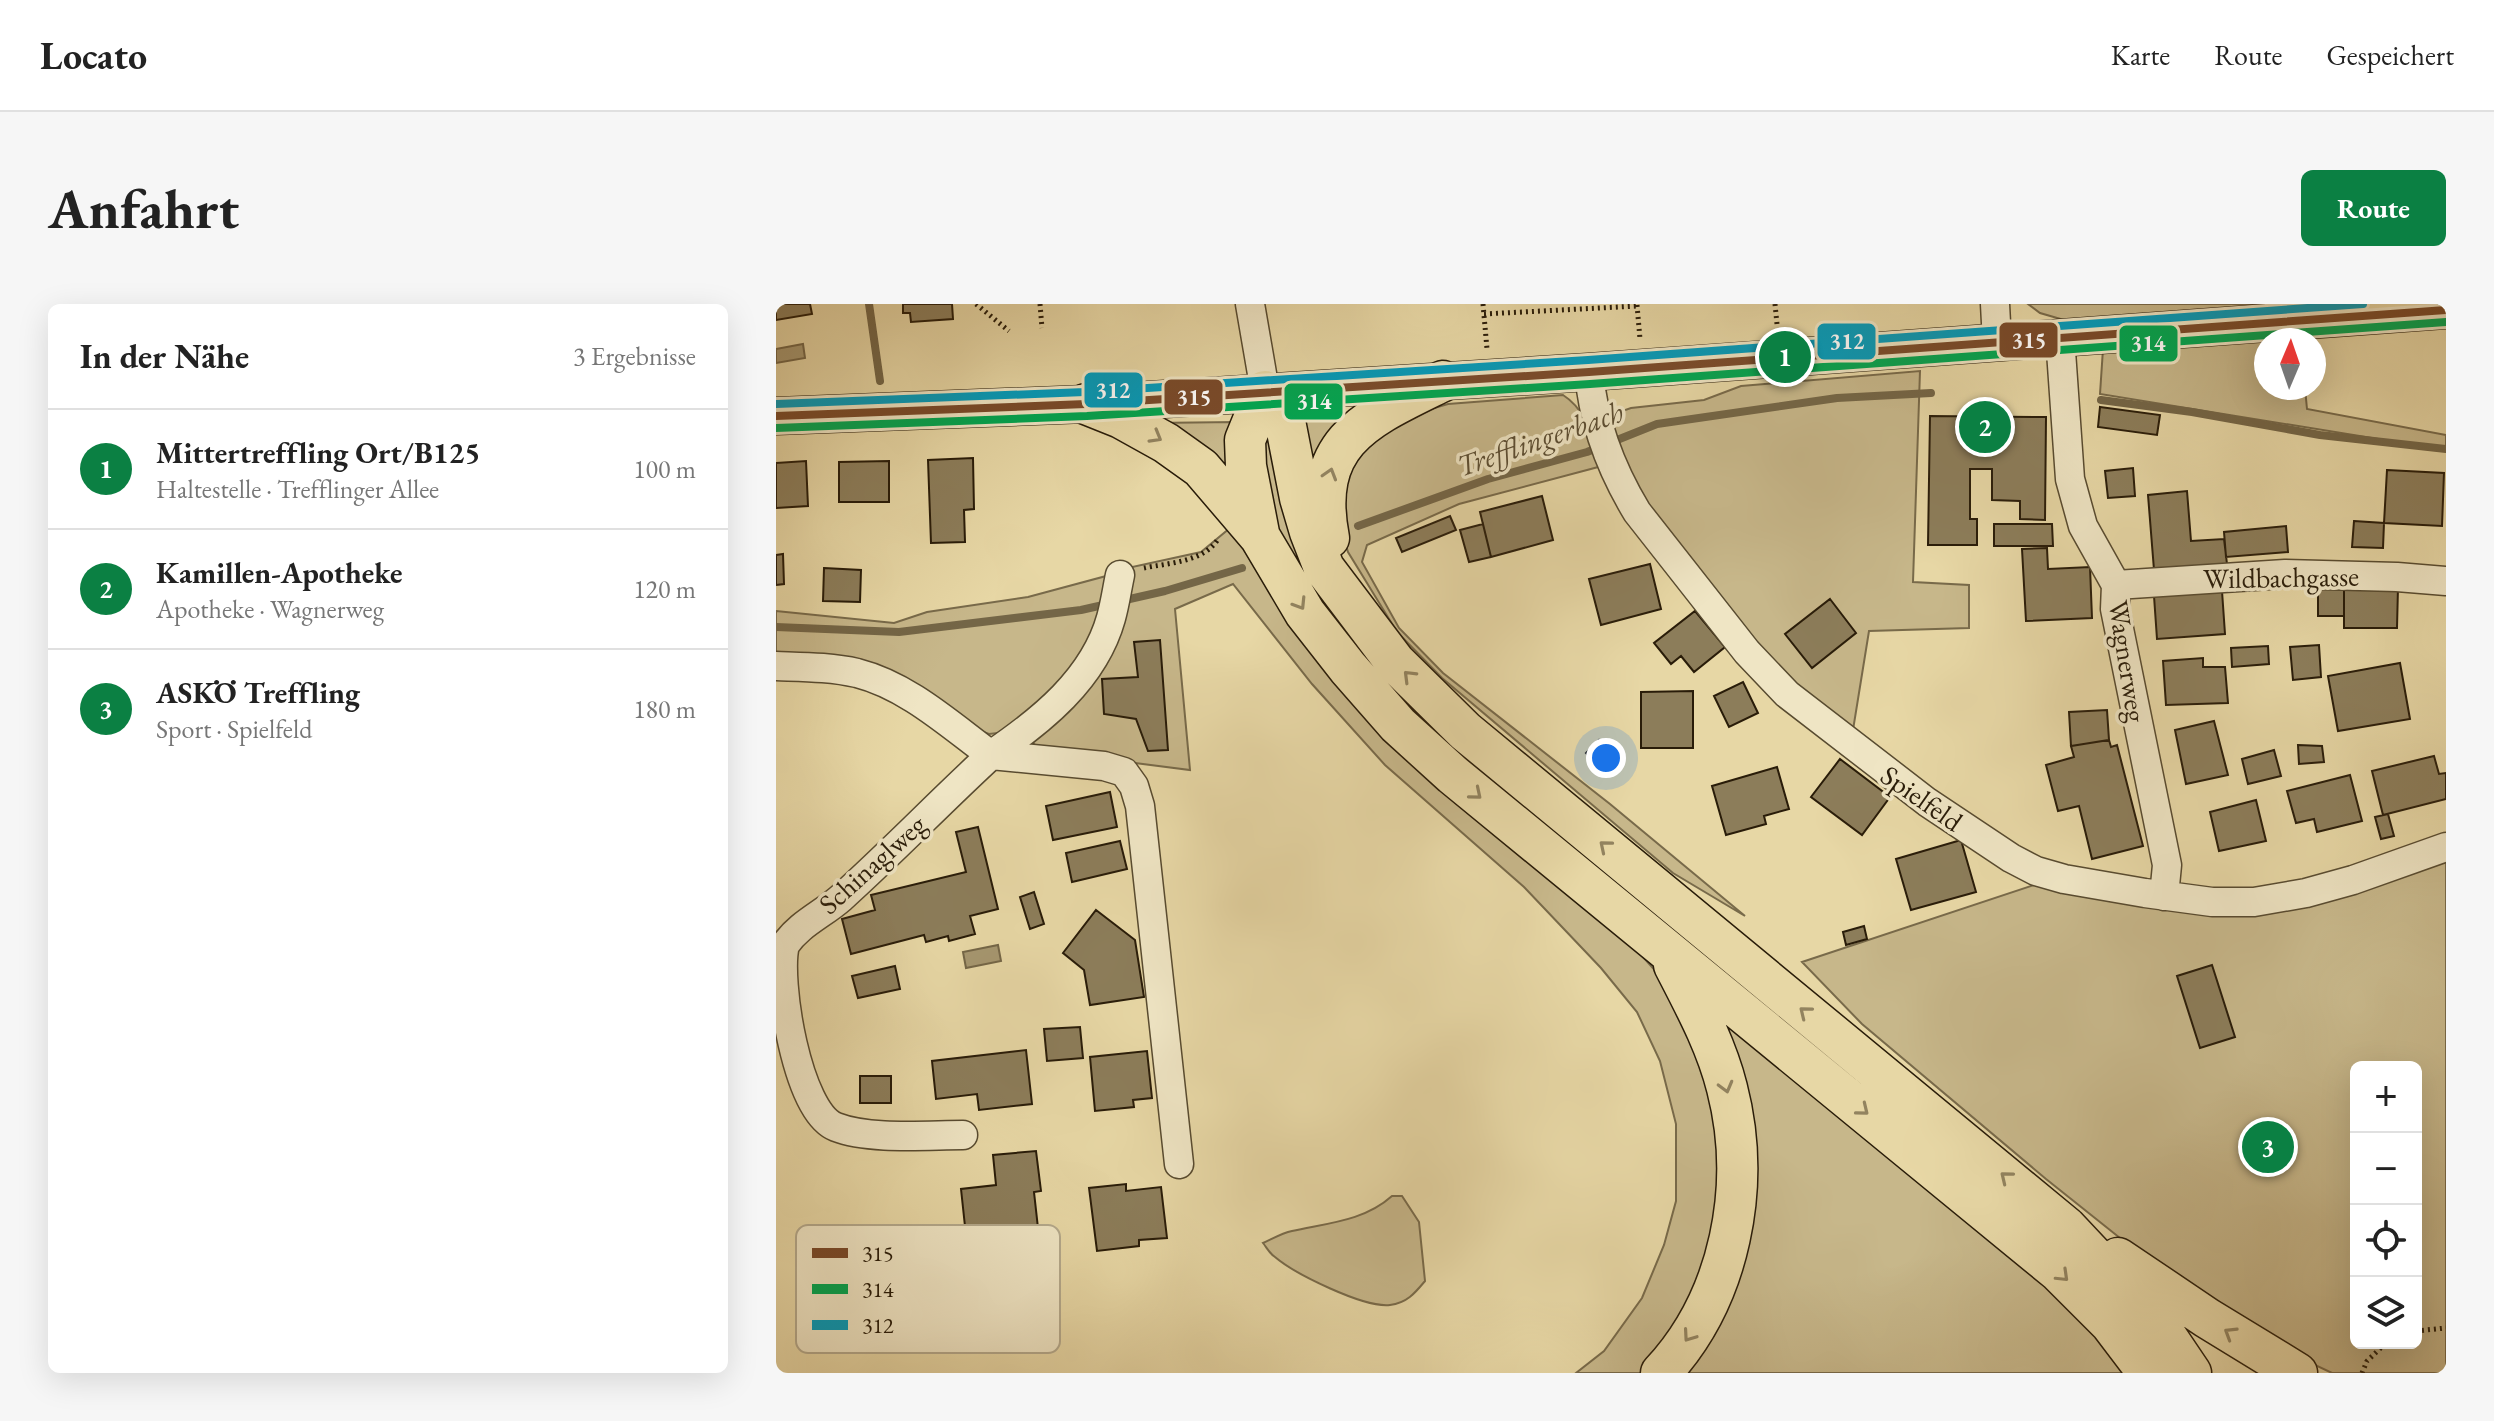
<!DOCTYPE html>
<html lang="de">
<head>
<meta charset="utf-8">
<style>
	:root { --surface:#fff; --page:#f6f6f6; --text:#222; --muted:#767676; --line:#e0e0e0; --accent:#0b8043 }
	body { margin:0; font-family:"EB Garamond",serif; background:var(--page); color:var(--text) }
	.controls { position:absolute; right:24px; bottom:24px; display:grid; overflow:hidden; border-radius:12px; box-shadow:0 8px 32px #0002 }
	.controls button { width:72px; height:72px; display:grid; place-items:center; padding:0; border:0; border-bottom:2px solid var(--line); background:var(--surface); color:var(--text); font:40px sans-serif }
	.compass { position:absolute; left:1478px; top:24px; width:72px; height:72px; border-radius:50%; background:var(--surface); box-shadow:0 8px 32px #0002; rotate:2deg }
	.you { position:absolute; left:830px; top:454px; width:28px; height:28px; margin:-20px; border:6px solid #fff; border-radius:50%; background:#1a73e8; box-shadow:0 0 0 12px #1a73e833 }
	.badge { display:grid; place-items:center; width:52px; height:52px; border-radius:50%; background:var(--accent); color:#fff; font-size:26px; font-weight:700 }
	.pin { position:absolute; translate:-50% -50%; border:4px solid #fff; box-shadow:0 2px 8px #0006 }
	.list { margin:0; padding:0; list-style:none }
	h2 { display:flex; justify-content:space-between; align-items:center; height:104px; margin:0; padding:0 32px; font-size:34px }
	h2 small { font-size:26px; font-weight:400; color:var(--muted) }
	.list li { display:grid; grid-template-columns:52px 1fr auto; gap:24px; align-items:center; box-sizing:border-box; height:120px; padding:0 32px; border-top:2px solid var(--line) }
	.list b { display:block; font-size:30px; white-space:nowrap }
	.list p { margin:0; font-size:26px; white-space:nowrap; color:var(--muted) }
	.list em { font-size:26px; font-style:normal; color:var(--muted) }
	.icon { flex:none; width:44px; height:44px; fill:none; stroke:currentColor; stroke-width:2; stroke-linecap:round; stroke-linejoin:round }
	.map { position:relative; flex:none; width:1670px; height:1069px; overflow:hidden; border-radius:12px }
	header { display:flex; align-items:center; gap:48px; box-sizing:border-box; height:112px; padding:0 40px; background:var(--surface); border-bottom:2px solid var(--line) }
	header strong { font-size:38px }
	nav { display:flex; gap:44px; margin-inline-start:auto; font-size:28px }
	.intro { display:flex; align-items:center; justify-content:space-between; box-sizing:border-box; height:192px; padding:0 48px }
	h1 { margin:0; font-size:56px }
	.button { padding:20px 36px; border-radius:12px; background:var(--accent); color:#fff; font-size:28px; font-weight:700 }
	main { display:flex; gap:48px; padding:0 48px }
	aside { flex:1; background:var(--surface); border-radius:12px; box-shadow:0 8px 32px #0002 }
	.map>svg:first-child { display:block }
</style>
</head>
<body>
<header>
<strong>Locato</strong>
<nav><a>Karte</a><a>Route</a><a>Gespeichert</a></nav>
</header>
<div class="intro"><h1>Anfahrt</h1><a class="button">Route</a></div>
<main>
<aside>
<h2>In der Nähe<small>3 Ergebnisse</small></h2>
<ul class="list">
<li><span class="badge">1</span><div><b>Mittertreffling Ort/B125</b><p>Haltestelle · Trefflinger Allee</p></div><em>100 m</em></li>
<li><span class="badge">2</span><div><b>Kamillen-Apotheke</b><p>Apotheke · Wagnerweg</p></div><em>120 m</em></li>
<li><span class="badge">3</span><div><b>ASKÖ Treffling</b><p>Sport · Spielfeld</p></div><em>180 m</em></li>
</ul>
</aside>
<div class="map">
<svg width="1670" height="1069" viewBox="0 0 1670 1069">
	<rect width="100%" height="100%" fill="#e7d7a5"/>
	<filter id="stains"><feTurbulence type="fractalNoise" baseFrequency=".0025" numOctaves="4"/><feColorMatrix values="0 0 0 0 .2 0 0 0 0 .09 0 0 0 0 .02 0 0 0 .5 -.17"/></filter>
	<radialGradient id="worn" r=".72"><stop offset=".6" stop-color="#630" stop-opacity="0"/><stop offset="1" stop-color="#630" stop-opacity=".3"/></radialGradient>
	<path fill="#c7b78a" stroke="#786a4a" stroke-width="2" fill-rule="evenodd" d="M1252,0h297l-221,16h-40l-24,-7z
		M1525,29l1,7h-36v48h39l2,21 139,26v15l-346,-56 3,-45z
		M1144,67l-7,211 56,3v43l-100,3 -16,99 -39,-28 -42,-39 -136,-170 -31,-76 26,-9 73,-8 37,-14z
		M787,91c25,16 29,44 39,71l-143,38 -92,41 -5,17 37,66 44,45 167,131 135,112 -72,-43 -231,-195 -45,-46 -49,-80 -9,-29 12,-63 17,-17 56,-32 24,-7z
		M585,110l-44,63 -18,-59z
		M460,118l-1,50 -82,-49z
		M498,129l108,238 91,94 -76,-63 -56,-65 -60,-97 -23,-98z
		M454,224l65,101 324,301 41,46 25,37 34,97 2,92 -25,94 -54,77h-66l28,-22 38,-53 22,-53 12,-44v-77l-16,-63 -23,-49 -36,-44 -77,-81 -139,-122 -73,-81 -79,-100 -58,25 15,161 -149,-19 -8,-8 2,-9 85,-111 12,-56 69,-15z
		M334,271l-11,54 -25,44 -67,59 -18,2 -213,-77v-46l118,12 33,-11 101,-15z
		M1670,556v513h-114l-34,-16 -163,-107 -89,-71 -184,-155 -60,-62 241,-80 132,29zM1580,763h60v276h-60z
		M921,683l307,253 128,133h-454l58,-114z
		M616,892h10l17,26 6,59c-10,12 -18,22 -35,24 -26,3 -95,-31 -115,-48 -5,-3 -8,-9 -12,-14 9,-4 19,-10 29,-12 36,-8 72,-10 100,-35z"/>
	<path fill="#a69770" stroke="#746647" stroke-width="2" d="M27,40l2,14 -29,5v-14z
		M222,641l3,16 -35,7 -3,-16z"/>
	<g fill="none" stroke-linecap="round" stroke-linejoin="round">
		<path stroke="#746647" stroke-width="8" d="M93,0l11,77
			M1325,96l91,12 128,23 126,14
			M582,222l130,-47 99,-27 70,-28 180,-26 94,-5
			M0,323l123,5 182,-22 84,-19 77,-23"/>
	</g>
	<path fill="#8c7d5a" stroke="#291c09" stroke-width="2" d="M0,0h34l2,10 -36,6z
		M127,0h49l1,15 -42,3 -1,-9h-7z
		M1324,103l60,8 -3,20 -59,-8z
		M1154,112l116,1 -1,103 -25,-1v-18l-28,-1v-31h-22v50h7v26h-49z
		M197,154l1,51 -10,1 1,32 -34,1 -3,-83z
		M30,157l2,45 -32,2v-45z
		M113,157v41h-50v-40z
		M1357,164l2,28 -27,2 -3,-27z
		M1611,166l57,3 -2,53 -58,-3z
		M1411,187l4,50 33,-2 3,25 -73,6 -6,-75z
		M766,192l11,44 -62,17 -11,-45z
		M674,212l6,14 -54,22 -6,-14z
		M1578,217l30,2 -1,25 -31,-1z
		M707,220l8,33 -22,5 -9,-32z
		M1218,220h58l1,22h-59z
		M1510,222l2,26 -62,5 -2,-25z
		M1271,244l1,21 42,-2 2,51 -66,3 -4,-72z
		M7,250l1,30 -8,1v-30z
		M874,260l11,45 -60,16 -12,-46z
		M48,264l37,2 -1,32 -37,-1z
		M1542,282h26v30h-26z
		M1568,282l54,1 -1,41h-53z
		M1446,287l3,43 -68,5 -3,-43z
		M1054,295l26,34 -44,35 -27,-34z
		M919,307l30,36 -31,25 -13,-16 -10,8 -17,-21z
		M384,336l8,110 -20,1 -12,-32 -32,-5 -2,-35 36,-2 -4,-35z
		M1543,341l2,32 -28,3 -3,-33z
		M1492,342l1,18 -37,3 -1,-19z
		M1427,354v9h22l3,36 -62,2 -3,-44z
		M1624,359l10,56 -72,12 -10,-55z
		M967,378l15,31 -29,14 -15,-31z
		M917,387v57h-52v-56z
		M1331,406l2,30 -38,6 -2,-34z
		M1438,417l14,54 -42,9 -11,-54z
		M823,436l15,16 -13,13 -15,-16z
		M1333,436l2,7 6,-2 26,101 -51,13 -13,-53 -21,5 -12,-46 28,-8 -3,-11z
		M1522,441l24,1 2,16 -25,2z
		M1498,446l7,26 -33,8 -6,-25z
		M1658,452l5,18 7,-1v26l-63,16 -11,-44z
		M1064,455l50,38 -28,38 -51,-38z
		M1001,463l12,42 -25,7 2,8 -40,11 -14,-49z
		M1574,471l12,46 -45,11 -3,-13 -18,4 -9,-32z
		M334,488l7,35 -64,13 -7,-34z
		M1480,496l10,41 -47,10 -9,-39z
		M1612,510l6,22 -13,3 -6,-22z
		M202,523l20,82 -28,7 5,18 -26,7 -1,-5 -22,6 -2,-7 -73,19 -9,-35 33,-9 -4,-15 95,-23 -10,-40z
		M1185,536l15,52 -65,18 -15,-51z
		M344,537l7,28 -55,13 -6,-29z
		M258,588l10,32 -14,5 -10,-32z
		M320,606l39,30 9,57 -54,8 -6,-35 -21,-17z
		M1088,622l3,13 -21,6 -3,-13z
		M1436,661l23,72 -35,11 -23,-72z
		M119,662l5,23 -42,9 -6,-22z
		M304,723l3,31 -36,3 -3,-32z
		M250,746l6,54 -53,6 -2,-16 -41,5 -4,-38z
		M371,747l5,47 -19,2 1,7 -39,4 -5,-54z
		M84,772h31v27h-31z
		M260,847l5,40 -7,1 5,45 -72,8 -6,-56 35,-4 -3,-30z
		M350,880v7l35,-4 6,51 -28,2v6l-42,5 -8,-63z"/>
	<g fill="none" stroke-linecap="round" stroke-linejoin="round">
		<defs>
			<path id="minor" d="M474,0l15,87
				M1219,0l2,38
				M1284,33l10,142 13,47 33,59 -1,24 52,256 -3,31
				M813,68c4,50 22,97 48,140l110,140 40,42 140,108 84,56 25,13 28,8 81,14 67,9h42l52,-9 47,-13 93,-33
				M1340,281l169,-11 112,3 49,4
				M0,362c27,1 55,1 81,7 51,13 93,52 134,82 -51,47 -99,97 -150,143 -18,16 -42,26 -56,47 -9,34 12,167 51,182 33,13 91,8 127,8
				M215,451l113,11 20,6 10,14 6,20 39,358
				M215,451c50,-34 103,-76 120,-137 4,-14 6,-29 9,-43"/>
			<path id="major" d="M0,112l310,-12 503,-32 857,-62"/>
			<path id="highway" d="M489,87l20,30 15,77 10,34 14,36 71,94 70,69 601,496 94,100 31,46
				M310,100l35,14 45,25 35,25 59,69 45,76 43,55 50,57 55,50 606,497 51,51 38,50
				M483,229l-13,-67 -1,-26 20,-49
				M553,234c-19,-98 39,-120 114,-157
				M1342,954l89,60 90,55
				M885,1069c70,-75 91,-188 66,-285 -11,-44 -33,-84 -53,-123"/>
		</defs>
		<use href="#minor" stroke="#584b30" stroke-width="31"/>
		<use href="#major" stroke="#291c09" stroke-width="39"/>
		<use href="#highway" stroke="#291c09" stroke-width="43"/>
		<path stroke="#291c09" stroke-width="5" stroke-dasharray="2 4" stroke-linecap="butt" d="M200,0l33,27
			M264,0l2,24
			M707,0l4,45
			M999,0l2,20
			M861,1l3,34
			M708,10l154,-8
			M368,264c24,-5 60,-6 74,-29
			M1640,1027l30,-3
			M1586,1069l5,-12 19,-18"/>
		<use href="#minor" stroke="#efe5c4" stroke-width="28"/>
		<use href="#major" stroke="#e7d7a5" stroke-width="36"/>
		<use href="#highway" stroke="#e7d7a5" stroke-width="40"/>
		<defs>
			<path id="bus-1" d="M0,112l310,-12 503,-32 857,-62"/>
			<path id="bus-2" d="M0,124l311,-12 503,-32 856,-62"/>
			<path id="bus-3" d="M0,100l309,-12 503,-32 775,-56"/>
		</defs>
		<use href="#bus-1" stroke="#efe5c4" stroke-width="14"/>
		<use href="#bus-2" stroke="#efe5c4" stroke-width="14"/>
		<use href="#bus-3" stroke="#efe5c4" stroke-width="14"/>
		<use href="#bus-1" stroke="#7a4b2a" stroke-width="8"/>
		<use href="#bus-2" stroke="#00a651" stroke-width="8"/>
		<use href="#bus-3" stroke="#049bba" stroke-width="8"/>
	</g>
	<defs><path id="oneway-chevron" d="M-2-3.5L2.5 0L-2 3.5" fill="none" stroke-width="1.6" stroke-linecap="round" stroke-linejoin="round" transform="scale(2)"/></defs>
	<g stroke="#92835f">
		<use href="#oneway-chevron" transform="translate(380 133) rotate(30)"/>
		<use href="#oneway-chevron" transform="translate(554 170) rotate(-73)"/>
		<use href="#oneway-chevron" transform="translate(524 300) rotate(58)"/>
		<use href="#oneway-chevron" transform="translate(633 372) rotate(-135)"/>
		<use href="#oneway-chevron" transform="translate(700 490) rotate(40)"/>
		<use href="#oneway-chevron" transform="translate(829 542) rotate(-140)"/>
		<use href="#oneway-chevron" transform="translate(1029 708) rotate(-141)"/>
		<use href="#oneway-chevron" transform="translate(950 783) rotate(75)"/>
		<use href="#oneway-chevron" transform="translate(1087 806) rotate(39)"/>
		<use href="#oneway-chevron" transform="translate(1230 873) rotate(-141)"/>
		<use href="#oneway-chevron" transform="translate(1287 972) rotate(44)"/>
		<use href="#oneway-chevron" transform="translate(1454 1029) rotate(-148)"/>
		<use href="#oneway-chevron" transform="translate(913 1032) rotate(125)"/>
	</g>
	<g text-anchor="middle" stroke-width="7" stroke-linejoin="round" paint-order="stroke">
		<g font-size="28" fill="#291c09" stroke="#efe5c4">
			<text transform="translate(1505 273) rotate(-1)" y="10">Wildbachgasse</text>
			<text transform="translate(1352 357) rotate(81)" y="10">Wagnerweg</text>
			<text transform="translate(1146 494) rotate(35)" y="10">Spielfeld</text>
			<text transform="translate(96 560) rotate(-42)" y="10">Schinaglweg</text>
		</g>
		<g font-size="30" font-style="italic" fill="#5b4d32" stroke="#efe5c4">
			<text transform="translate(764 135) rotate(-19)" y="10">Trefflingerbach</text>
		</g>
	</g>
	<rect x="20" y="921" width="264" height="128" rx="12" fill="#efe5c4" stroke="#b4a98c" stroke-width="2"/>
	<rect x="36" y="944" width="36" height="10" fill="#7a4b2a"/>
	<rect x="36" y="980" width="36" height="10" fill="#00a651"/>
	<rect x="36" y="1016" width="36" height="10" fill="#049bba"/>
	<g font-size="22" fill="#291c09">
		<text x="86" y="957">315</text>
		<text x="86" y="993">314</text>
		<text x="86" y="1029">312</text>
	</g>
	<g stroke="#efe5c4" stroke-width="3">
		<rect x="1222" y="17" width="61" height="38" rx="8" fill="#7a4b2a"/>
		<rect x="1040" y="18" width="61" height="39" rx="8" fill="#049bba"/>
		<rect x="1342" y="20" width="61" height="39" rx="8" fill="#00a651"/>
		<rect x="307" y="67" width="61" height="38" rx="8" fill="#049bba"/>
		<rect x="387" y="74" width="61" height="38" rx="8" fill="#7a4b2a"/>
		<rect x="507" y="78" width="61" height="39" rx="8" fill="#00a651"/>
	</g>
	<g font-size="22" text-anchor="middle" font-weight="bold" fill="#fff">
		<text x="1253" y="44">315</text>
		<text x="1071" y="45">312</text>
		<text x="1372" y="47">314</text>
		<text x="337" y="94">312</text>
		<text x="418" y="101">315</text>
		<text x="538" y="105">314</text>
	</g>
	<rect width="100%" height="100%" filter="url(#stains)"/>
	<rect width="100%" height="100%" fill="url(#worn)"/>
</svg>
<div class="controls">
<button>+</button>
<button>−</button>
<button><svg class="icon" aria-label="locate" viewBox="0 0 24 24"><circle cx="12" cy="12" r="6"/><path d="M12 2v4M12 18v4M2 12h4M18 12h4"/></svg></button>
<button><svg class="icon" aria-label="layers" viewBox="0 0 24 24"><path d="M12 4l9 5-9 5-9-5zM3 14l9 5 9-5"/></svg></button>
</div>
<svg class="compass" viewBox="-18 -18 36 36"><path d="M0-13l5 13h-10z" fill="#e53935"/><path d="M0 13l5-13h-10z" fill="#767676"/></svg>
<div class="you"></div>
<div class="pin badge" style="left:1009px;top:53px">1</div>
<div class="pin badge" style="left:1209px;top:123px">2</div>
<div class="pin badge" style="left:1492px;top:843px">3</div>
</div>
</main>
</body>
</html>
